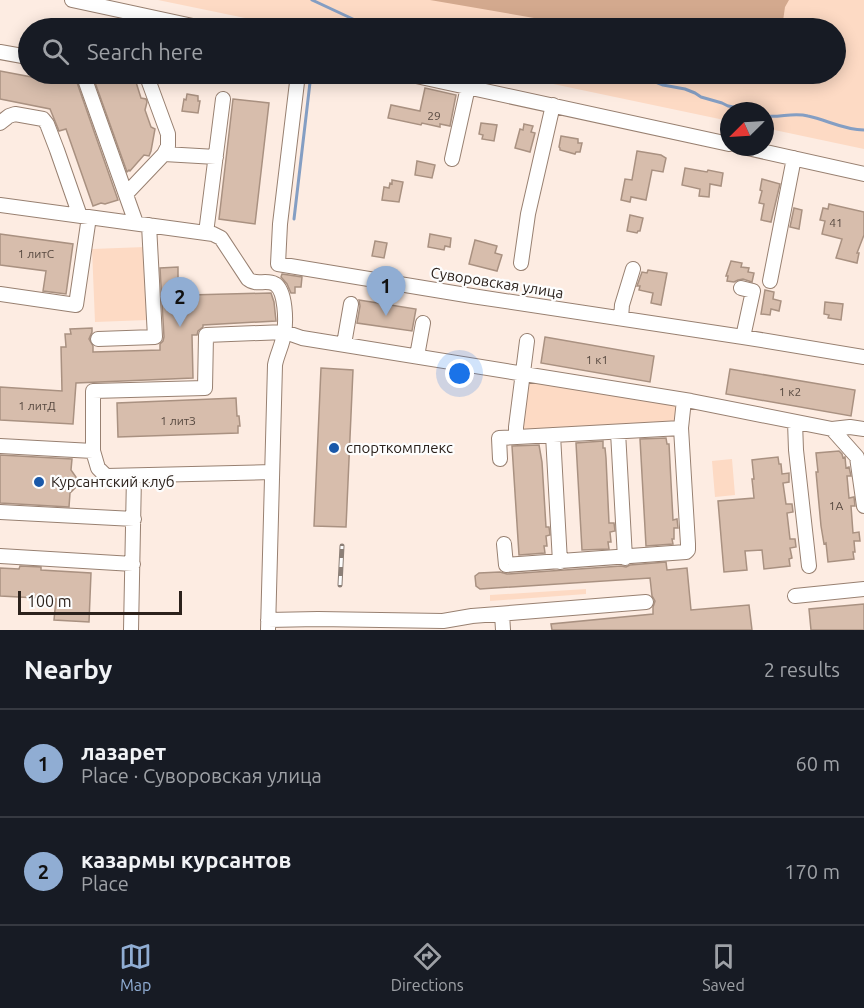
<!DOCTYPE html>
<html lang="en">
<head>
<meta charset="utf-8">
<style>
	:root { --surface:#171b24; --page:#242831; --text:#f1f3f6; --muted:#9ea1a6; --line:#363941; --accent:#90add3 }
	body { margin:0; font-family:Ubuntu,sans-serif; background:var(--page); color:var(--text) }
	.compass { position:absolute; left:720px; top:102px; width:54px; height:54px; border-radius:50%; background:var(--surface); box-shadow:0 3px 15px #0003; rotate:246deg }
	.scale { position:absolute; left:18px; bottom:15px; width:164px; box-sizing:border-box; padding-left:6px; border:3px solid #2c221c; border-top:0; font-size:16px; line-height:21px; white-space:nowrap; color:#2c221c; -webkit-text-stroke:4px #fdfdfd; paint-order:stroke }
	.you { position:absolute; left:460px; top:374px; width:21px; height:21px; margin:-15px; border:4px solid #fff; border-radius:50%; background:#1a73e8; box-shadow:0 0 0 9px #1a73e833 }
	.badge { display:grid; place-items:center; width:39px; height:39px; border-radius:50%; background:var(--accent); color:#111; font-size:20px; font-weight:700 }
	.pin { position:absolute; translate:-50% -50px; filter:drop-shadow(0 2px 3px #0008) }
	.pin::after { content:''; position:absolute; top:32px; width:21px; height:18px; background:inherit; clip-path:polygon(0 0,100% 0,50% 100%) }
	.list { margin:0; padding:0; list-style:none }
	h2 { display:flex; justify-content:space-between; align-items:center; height:78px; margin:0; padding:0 24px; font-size:26px }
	h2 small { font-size:20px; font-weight:400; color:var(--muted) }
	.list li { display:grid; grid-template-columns:39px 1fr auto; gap:18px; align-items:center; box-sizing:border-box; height:108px; padding:0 24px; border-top:2px solid var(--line) }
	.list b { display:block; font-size:22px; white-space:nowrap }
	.list p { margin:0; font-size:20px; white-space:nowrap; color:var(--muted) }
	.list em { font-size:20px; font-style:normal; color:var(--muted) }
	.icon { flex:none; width:33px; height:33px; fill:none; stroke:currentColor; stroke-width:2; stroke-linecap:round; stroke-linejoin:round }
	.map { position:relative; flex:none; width:864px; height:630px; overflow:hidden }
	.search { position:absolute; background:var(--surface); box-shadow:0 3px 15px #0003; left:18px; right:18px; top:18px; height:66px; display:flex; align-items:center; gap:15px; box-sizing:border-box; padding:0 21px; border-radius:33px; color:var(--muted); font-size:22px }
	.sheet { height:294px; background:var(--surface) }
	nav { display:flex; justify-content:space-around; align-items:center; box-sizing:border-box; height:84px; border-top:2px solid var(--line); background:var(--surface); font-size:16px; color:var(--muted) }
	nav a { display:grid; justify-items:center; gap:3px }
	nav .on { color:var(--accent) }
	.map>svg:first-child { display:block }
</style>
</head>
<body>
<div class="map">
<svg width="864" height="630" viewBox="0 0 864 630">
	<rect width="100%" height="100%" fill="#fdece2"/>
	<path fill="#fddac4" d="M158,0h706v149l-99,-21v-17h-36v10l-223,-47h330v-46h-543z
		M145,247l3,73 -53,2 -3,-73z
		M529,382l147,23 2,2 -1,17 -152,10 -5,-6 6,-44z
		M732,459l3,36 -20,2 -3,-36z
		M586,589v5l-96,7v-6z"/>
	<path fill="#d3a98e" d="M430,0h359l-4,7 -3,21h-200l-25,-6z"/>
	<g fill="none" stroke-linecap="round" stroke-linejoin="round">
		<path stroke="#849ec3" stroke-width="3" d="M312,0l43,20 21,2 10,-2 15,8
			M571,74l10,4 28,-4
			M636,74l27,11 22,4 10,4 6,4 21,6 6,3 12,2 11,3
			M765,116c15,2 28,-4 43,0 19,4 36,14 56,14
			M294,219l17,-145"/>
	</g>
	<path fill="#d7bdac" stroke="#a99181" stroke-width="1.5" d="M0,71l53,10 1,-7 16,1 4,-1 44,126 -13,4 -4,-1 -8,3 -27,-77 -7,2 -9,-22 -50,-10z
		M92,74h45v1l-2,4 6,19 5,1 1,3 -2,8 6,17 4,2 -4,22 -2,5 -5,-1 -14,16 -1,-1 -2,2z
		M425,88l31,7 -6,31 -10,-2v3l-18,-4 -1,2 -33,-7 3,-13 29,6z
		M187,94l11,2v5h2l-2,12 -16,-2 2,-12 2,1z
		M233,99l36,4 -14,121 -36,-5z
		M481,123l16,2 -3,16 -12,-2 1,-4 -4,-1z
		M524,124l9,2 -2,6 4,1 -5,19 -15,-4 5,-19 3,1z
		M561,136l17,3v4h4l-2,9h-4l-1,2 -15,-4v-2l-1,-1z
		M637,151l24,4 5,3 -3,14 -11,-2 -6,30 -15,-3 -1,5 -9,-2 4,-21 7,1z
		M417,161l18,4 -3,13 -17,-3z
		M685,168l22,4 1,-2 15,3 -2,13 -11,-2 -1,13 -10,-1 1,-7 -18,-4z
		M762,179l18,5 -9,38 -10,-2 3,-16 -5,-1 3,-12 -2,-1z
		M392,180l11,2 -4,20 -17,-2 2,-13 5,1 1,-5 2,1z
		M829,204l35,8v23l-7,18h2l-2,10 -21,-5 6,-19 -20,-5 3,-13 -5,-1 3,-12 5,1z
		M794,208l8,2 -3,19 -9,-2z
		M630,215l13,3 -3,13h-2l-1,2 -10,-2z
		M0,234l73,10 -7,50 -23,-3 3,-20 -46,-6z
		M430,234l21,4 -1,9 -5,-1 -1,4 -16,-3z
		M475,240l22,6 -2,7 7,2 -5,16 -28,-7z
		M375,241l12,2 -3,15 -12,-2z
		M731,261l11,2 -1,4 8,1 -1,4 6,1 -2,9 -9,-3 -5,1 -4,2 -7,-1 1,-5h-2z
		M178,267v13h6v12h5v3l82,-2 3,9 2,19 -73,4v2l-5,4 -1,4h-5l1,43 -117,5 -3,41 -73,-4v-33l62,4 -1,-44h5l-1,-13h6l-1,-5 22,-1v4l-3,7 4,7v6l67,-2v-6l3,-3 1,-4 -4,-69z
		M648,270l19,3 -6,32 -10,-2 2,-10 -14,-3 1,-4h-3l5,-14 5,1z
		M282,274l20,3 -1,10h-6v6h-4l-4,-9 -6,-7z
		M765,290l9,2 -1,7 8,2 -2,10 -8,-2 -1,6 -9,-1z
		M359,300l57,9 -4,22 -55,-8 3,-17z
		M825,302l18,2 -2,16 -13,-2 1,-3 -5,-1z
		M545,337l109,19 -4,26 -109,-19z
		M321,368l32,2 -7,157 -32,-1z
		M730,369l125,21 -4,26 -125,-22z
		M236,398l1,18h2l1,10h-2v7l-120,4 -1,-34z
		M666,438l1,6h2l4,76 4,-1 1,9h-4v11h-2l1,5 -27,2 -6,-107z
		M603,441v7h2l1,10 3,65h5l1,8 -5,1 1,10h-3l1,7 -27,1 -6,-107z
		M539,445l3,17 4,65h3l1,8 -4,1 1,10h-3l1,7 -26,2 -7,-109z
		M839,451l3,3 1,4 2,-1 1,11 3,-1 2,9h-4l2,22 5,-1 1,9h-4l2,27 6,-1 1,9h-6l1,11h-2l1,7 -26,3 -2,-19 -2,1 -3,-18 -5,-54h2l-2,-19z
		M0,455l72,4 -1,11 5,7 2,6 -2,4 -6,6 -1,14 -69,-4z
		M778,457l1,7h2l1,10 7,-1v9l-6,1 3,21h6l1,8 -6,1 3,26h5l1,8 -6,1 2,10 -3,1 1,7 -26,3 -2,-19 -17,1 2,19 -23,2 -6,-71 36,-3 -2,-19h2l-2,-19z
		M666,562l1,8 20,-2 4,42 58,-5 3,25h-200l-1,-6 102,-10v-7l2,-6 -3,-5 -2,-18 -170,11 -4,-3 -1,-10 4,-3 21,-1 7,2 114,-8 5,1 4,-2z
		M20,566l21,1v3l50,3 -2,49 -35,-2 2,-21 -56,-3v-28l19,1z
		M864,604v26h-53l-2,-21z"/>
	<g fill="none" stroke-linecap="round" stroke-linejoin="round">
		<defs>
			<path id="minor" d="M72,0l130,28
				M0,52l28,5
				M83,74l53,149
				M298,74l-18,150 -2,40 194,32 271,41 121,20
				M407,74l322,70
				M0,123l9,-7 6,-2 28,5 4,5 10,26 23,66
				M743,147l121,27
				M164,154l52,3
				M452,159l16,-72
				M126,194l38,-40 4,-8v-12l-22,-60
				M0,205l213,29 8,4 27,41c8,7 18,0 27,5 11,7 11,38 9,49 -1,11 -7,21 -9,32l-7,265
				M206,233l17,-134
				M521,263l7,-49 25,-109
				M770,281l24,-123
				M741,288l12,3 -10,46
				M0,294l76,11 13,-88
				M621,318l1,-13 11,-36
				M98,339l57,-2 -6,-112
				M344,344l7,-40
				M417,356l6,-33
				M795,422l1,28 13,116
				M832,429l25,28 7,49
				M618,432l7,126
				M553,435l7,127
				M516,437v-10l11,-86
				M0,446l93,5 5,17 8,8 166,-4
				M93,451v-60l112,-3 1,-53 79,-3 17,6 389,63 141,28 18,-2 14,2
				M500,459l-1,-21 182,-10
				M0,512l134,7
				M504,544l2,21 180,-13 2,-2v-6l-7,-116 3,-28
				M0,556l133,8
				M795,596l69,-7
				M502,614l1,16
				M268,620l50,-1 125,2 29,-5 174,-14
				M131,630l3,-154"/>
		</defs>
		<use href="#minor" stroke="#988071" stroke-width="16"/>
		<use href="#minor" stroke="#fff" stroke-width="14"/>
		<defs>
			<path id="rail" d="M340,585l2,-39"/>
		</defs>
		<use href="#rail" stroke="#8c7f77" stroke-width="5"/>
		<use href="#rail" stroke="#fdfdfd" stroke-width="3" stroke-dasharray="9" stroke-linecap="butt"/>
	</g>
	<g fill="#1958a9" stroke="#fdfdfd" stroke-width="2">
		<circle cx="334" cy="448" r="6"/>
		<circle cx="39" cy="482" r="6"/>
	</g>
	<g text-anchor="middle" stroke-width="4.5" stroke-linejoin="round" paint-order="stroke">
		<g font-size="12" fill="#574940">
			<text x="434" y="120">29</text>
			<text x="836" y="227">41</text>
			<text x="36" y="258">1 литС</text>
			<text x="597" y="364">1 к1</text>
			<text x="790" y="396">1 к2</text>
			<text x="37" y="410">1 литД</text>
			<text x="178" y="425">1 литЗ</text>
			<text x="836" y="510">1А</text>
		</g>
		<g font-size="15" fill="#2c221c" stroke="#fdfdfd">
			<text transform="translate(497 283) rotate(9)" y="5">Суворовская улица</text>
		</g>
		<g font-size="15" fill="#2c221c" stroke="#fdfdfd" text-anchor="start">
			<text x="346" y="453">спорткомплекс</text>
			<text x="51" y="487">Курсантский клуб</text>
		</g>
	</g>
</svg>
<svg class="compass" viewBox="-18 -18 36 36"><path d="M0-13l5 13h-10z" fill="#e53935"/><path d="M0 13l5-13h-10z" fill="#9ea1a6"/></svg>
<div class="scale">100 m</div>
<div class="you"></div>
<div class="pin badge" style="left:386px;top:316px">1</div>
<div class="pin badge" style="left:180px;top:327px">2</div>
<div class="search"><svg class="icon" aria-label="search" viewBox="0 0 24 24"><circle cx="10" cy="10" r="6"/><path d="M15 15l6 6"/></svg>Search here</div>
</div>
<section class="sheet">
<h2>Nearby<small>2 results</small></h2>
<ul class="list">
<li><span class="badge">1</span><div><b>лазарет</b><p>Place · Суворовская улица</p></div><em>60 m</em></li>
<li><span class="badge">2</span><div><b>казармы курсантов</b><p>Place</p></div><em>170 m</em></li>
</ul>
</section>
<nav>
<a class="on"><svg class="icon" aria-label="map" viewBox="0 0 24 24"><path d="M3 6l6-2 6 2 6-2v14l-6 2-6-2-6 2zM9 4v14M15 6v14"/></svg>Map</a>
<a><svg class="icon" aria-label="directions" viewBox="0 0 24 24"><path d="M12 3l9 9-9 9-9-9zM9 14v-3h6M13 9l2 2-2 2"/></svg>Directions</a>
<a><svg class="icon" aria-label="saved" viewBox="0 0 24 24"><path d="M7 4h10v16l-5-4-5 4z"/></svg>Saved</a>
</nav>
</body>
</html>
